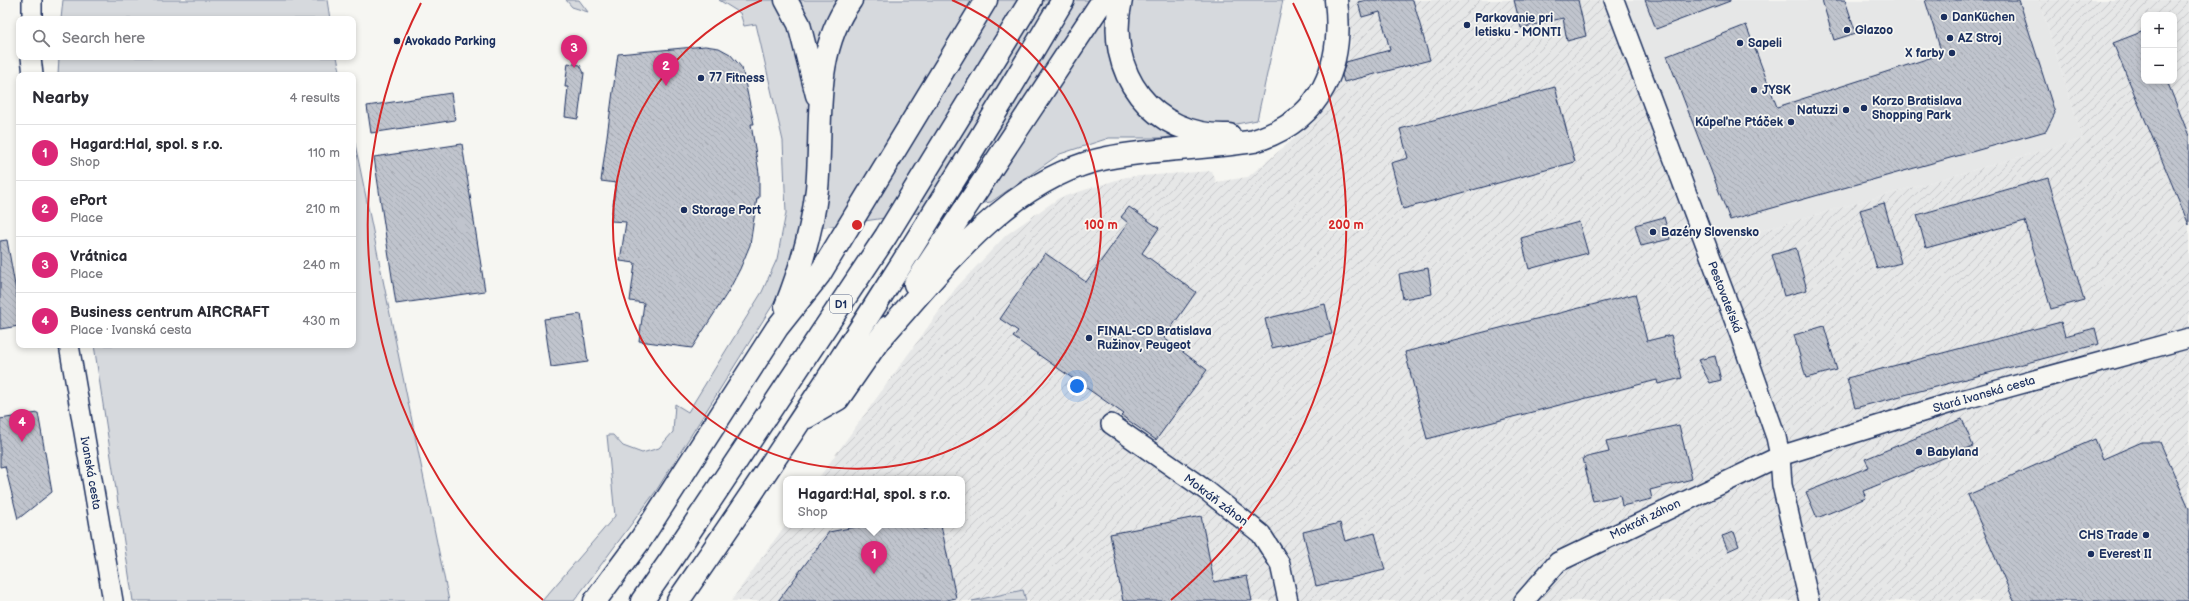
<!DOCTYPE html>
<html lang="en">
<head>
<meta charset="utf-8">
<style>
	:root { --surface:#fff; --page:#f2f2f3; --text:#2b2b33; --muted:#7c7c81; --line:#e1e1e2; --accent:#db2777 }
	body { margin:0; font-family:"Balsamiq Sans",sans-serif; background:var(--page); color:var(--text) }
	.controls { position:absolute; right:12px; top:12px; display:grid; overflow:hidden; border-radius:8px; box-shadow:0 2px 6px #0003 }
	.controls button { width:36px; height:36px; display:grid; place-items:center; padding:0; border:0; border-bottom:1px solid var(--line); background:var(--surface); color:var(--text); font:20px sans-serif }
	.you { position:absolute; left:1077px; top:386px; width:14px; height:14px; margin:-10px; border:3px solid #fff; border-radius:50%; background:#1a73e8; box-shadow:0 0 0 6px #1a73e833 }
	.badge { display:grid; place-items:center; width:26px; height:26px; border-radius:50%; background:var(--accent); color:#fff; font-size:13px; font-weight:700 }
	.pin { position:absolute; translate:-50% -33px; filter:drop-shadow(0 1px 2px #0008) }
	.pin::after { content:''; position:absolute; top:21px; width:14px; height:12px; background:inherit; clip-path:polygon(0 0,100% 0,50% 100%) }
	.popup { position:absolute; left:783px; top:476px; width:182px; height:52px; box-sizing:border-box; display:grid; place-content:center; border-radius:8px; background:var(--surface); filter:drop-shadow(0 1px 3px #0005); font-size:13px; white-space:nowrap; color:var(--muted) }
	.popup b { font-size:15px; color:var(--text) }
	.popup::after { content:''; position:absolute; left:50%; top:100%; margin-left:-8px; border:8px solid transparent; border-top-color:var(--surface) }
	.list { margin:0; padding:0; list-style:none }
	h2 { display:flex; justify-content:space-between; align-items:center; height:52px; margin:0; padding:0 16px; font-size:17px }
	h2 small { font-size:13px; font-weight:400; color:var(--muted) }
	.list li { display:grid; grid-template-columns:26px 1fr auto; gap:12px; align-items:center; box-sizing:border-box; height:56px; padding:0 16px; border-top:1px solid var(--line) }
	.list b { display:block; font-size:15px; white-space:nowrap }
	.list p { margin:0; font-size:13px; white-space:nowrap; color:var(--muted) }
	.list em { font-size:13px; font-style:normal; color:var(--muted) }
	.icon { flex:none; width:22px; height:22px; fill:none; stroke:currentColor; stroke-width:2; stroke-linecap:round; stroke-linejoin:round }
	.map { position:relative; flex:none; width:2189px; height:601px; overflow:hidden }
	.search { position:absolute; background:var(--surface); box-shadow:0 2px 6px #0003; left:16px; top:16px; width:340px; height:44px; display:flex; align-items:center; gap:10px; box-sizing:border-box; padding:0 14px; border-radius:8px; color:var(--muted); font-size:15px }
	.panel { position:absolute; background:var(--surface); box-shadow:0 2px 6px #0003; left:16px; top:72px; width:340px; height:276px; border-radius:8px }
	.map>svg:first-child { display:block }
</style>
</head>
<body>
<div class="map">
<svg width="2189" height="601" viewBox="0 0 2189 601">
	<defs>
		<pattern id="industrial-furrows" width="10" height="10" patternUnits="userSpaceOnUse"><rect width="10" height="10" fill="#e6e7e7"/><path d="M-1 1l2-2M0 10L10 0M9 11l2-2" fill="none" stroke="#c5c6c9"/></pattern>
		<pattern id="building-back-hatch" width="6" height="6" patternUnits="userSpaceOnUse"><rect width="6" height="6" fill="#c0c4cd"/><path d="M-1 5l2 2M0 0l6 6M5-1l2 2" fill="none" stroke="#a4a9b2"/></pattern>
	</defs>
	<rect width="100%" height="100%" fill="#f6f6f2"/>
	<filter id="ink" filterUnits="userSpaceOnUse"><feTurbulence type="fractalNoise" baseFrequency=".025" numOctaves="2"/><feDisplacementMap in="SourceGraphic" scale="8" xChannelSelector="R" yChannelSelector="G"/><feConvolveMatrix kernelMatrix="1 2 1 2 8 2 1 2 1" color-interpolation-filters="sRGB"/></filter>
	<g filter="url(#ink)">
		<path fill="#e6e7e7" d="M1614,0h425l44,139 -366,104 -14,-4z"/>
		<path fill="url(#industrial-furrows)" fill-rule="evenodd" d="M1347,0h267l89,239 14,4 366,-104 -44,-139h150v601h-1163l-3,-11 -51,11h-241l55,-77 176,1v-46h-144l138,-191 50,-53 53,-37 67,-21 86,-6 4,11 32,-5 66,-55 16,-20 14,-28 7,-32zM2144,15h30v66h-30z"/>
		<path fill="#d6d9dd" stroke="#78849e" d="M63,0h264l3,19h-269z
			M566,0h13l9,12 -16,-5z
			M719,0h564l-26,120 -93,18h-55l-49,16 -69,48 -186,28 -26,65 -123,196 -82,110h-32l73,-85 -8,-81h6l10,11 19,7 17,-5 14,-16 2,-28 13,8 74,-120 15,-33 9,-46 -3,-72 -27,-117 -12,2 -4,-13z
			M59,57h278l4,18h-283z
			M353,134l96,467h-316l-39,-256h259z
			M1023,590l3,11h-54z"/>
		<path fill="url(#building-back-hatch)" stroke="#1b2f5e" d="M1367,0h46l17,60 -86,22 -2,-7 4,-13 44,-12 -10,-38 -18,5 -4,-15z
			M1514,0h64l8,36 -19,5 -4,-23 -42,10z
			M1645,0h85v1l-74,28z
			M1822,0h23l11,33 -22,7z
			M1925,0h94l36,113 -9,18 -316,89 -63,-164 79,-31 31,82 165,-53z
			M2144,31v50h23l22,55v89l-76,-182z
			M705,46l14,2 11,6 12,14 12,56h-3l8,49v25h-2l-7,47 -10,24 -12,23 -36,56 -53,-7 5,-38 -14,-2 5,-38 -15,-2 6,-39 -15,-1 5,-38 -15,-2 17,-127z
			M568,63l12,2 4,8 -6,46 -13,-2 3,-30h-3z
			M1555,87l20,75 -172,47 -12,-46 17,-5 -8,-29z
			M451,93l4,27 -84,13 -4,-27z
			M462,144l23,147 -89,13 -22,-147z
			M2048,178l36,122 -33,9 -26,-88 -99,27 -9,-33z
			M1884,203l17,60 -24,6 -17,-59z
			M1129,207l30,21 -17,25 54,39 -32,46 43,32 -51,70 -34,-24 2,-2 -111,-77 5,-6 -18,-12 45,-66 41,29 42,-59 -7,-6z
			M1664,217l6,22 -29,7 -6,-21z
			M1579,222l9,31 -59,16 -8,-31z
			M7,240l12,68v18l-19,3v-88z
			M1796,248l11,42 -23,6 -12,-41z
			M1428,268l4,26 -29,5 -4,-25z
			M1635,294l12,47 24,-6 11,43 -24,6 -1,-4 -230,59 -22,-87z
			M1325,304l7,30 -60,14 -7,-29z
			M581,314l7,48 -37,5 -7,-48z
			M2061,322l4,14 30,-8 4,16 -244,64 -8,-30z
			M1824,326l13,44 -31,8 -12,-43z
			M1715,356l6,24 -11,3 -12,-23z
			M38,413l14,79 -34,27 -13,-53 -5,1v-48z
			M1962,419l11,27 -110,45 3,7 -49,20 -11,-26 63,-25 -4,-8z
			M1679,425l13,54 -42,11 2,9 -30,7 -2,-11 -27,6 -10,-43 26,-6 -3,-11z
			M2095,439l8,20 39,-17h18l29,66v93h-175l-46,-106z
			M1201,516l13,66 33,-6 5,25h-129l-13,-67z
			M1340,523l5,18 30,-8 10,37 -69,16 -13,-54z
			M865,525h57l1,4 18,-4 15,73 -14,3h-164l51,-69z
			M1734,532l5,14 -11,5 -6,-15z"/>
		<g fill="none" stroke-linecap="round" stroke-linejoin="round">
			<defs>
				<path id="minor" d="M1614,0l127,338 35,99 4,19 2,29 27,116
					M32,19v-19
					M31,57l2,18
					M69,345l44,256
					M1111,424l96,67 54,43 19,30 8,37
					M1524,601l34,-39 222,-106 171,-53 238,-65"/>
				<path id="highway" d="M786,0l13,24 18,71
					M1121,0c-17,72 31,138 108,135
					M915,284l188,-284
					M786,306c15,-38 26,-76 31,-117 6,-63 -6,-135 34,-189
					M880,339c63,-70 130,-162 227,-181 48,-10 99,-9 147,-17 68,-21 90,-75 82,-141
					M807,417l31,-18 50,-72
					M595,601l46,-62 136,-211 42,-53 167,-275
					M642,601l30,-43 214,-322 145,-236
					M678,601c136,-196 264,-396 385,-601"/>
			</defs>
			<use href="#minor" stroke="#1b2f5e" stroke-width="22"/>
			<use href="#highway" stroke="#1b2f5e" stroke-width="25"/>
			<use href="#minor" stroke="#f6f6f2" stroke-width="19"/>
			<use href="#highway" stroke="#f6f6f2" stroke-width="22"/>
		</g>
	</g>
	<g fill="none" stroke="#d62828" stroke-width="2">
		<path d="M952 0A244 244 0 1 1 762 0"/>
		<path d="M543 600A489 489 0 0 1 421 3M1293 3A489 489 0 0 1 1171 600"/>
	</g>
	<g fill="#1b2f5e" stroke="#f6f6f2" stroke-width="1.5">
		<circle cx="1944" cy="17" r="4"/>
		<circle cx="1467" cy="25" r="4"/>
		<circle cx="1847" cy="30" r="4"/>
		<circle cx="1950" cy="38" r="4"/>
		<circle cx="397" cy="41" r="4"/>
		<circle cx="1740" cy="43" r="4"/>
		<circle cx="1952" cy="53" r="4"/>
		<circle cx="701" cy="78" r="4"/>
		<circle cx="1754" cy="90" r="4"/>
		<circle cx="1864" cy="108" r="4"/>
		<circle cx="1846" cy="110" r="4"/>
		<circle cx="1791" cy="122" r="4"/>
		<circle cx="684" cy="210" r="4"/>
		<circle cx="1653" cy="232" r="4"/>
		<circle cx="1089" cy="338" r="4"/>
		<circle cx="1919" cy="452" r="4"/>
		<circle cx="2146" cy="535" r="4"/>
		<circle cx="2091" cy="554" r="4"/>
	</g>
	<g text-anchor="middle" stroke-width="3.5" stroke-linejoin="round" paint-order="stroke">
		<rect fill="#f6f6f2" stroke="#5d6b8a" stroke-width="1" x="830" y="295" width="22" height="18" rx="3"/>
		<g font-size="11" font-weight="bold" fill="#1b2f5e">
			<text x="841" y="308">D1</text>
		</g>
		<g font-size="12" font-weight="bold" fill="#1b2f5e" stroke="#f6f6f2" text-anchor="start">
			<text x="1952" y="21">DanKüchen</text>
			<text x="1475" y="22">Parkovanie pri<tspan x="1475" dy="14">letisku - MONTI</tspan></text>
			<text x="1855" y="34">Glazoo</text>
			<text x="1958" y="42">AZ Stroj</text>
			<text x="405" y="45">Avokado Parking</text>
			<text x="1748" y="47">Sapeli</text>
			<text x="1944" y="57" text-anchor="end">X farby</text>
			<text x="709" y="82">77 Fitness</text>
			<text x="1762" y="94">JYSK</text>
			<text x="1872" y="105">Korzo Bratislava<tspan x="1872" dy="14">Shopping Park</tspan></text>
			<text x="1838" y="114" text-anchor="end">Natuzzi</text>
			<text x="1783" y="126" text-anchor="end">Kúpeľne Ptáček</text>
			<text x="692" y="214">Storage Port</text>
			<text x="1661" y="236">Bazény Slovensko</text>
			<text x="1097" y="335">FINAL-CD Bratislava<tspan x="1097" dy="14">Ružinov, Peugeot</tspan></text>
			<text x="1927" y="456">Babyland</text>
			<text x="2138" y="539" text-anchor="end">CHS Trade</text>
			<text x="2099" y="558">Everest II</text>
		</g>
		<g font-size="12" fill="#1b2f5e" stroke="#f6f6f2">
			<text transform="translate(1725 297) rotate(69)" y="4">Pestovateľská</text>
			<text transform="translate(1984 394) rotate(-16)" y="4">Stará Ivanská cesta</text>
			<text transform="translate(91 473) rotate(80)" y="4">Ivanská cesta</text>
			<text transform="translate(1216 500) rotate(37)" y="4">Mokráň záhon</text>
			<text transform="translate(1645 519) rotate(-26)" y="4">Mokráň záhon</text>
		</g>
	</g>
	<circle cx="857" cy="225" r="6" fill="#d62828" stroke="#f6f6f2" stroke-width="2"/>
	<g font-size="12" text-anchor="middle" font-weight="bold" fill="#d62828" stroke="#f6f6f2" stroke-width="3.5" stroke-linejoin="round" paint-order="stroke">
		<text x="1101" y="229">100 m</text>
		<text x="1346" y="229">200 m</text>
	</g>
</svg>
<div class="controls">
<button>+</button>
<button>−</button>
</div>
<div class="you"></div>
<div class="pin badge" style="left:874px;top:574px">1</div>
<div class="popup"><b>Hagard:Hal, spol. s r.o.</b>Shop</div>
<div class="pin badge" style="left:666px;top:86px">2</div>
<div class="pin badge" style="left:574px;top:68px">3</div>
<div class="pin badge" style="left:22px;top:442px">4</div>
<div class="search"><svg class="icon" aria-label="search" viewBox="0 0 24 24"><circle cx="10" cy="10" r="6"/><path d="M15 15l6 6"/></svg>Search here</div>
<section class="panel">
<h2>Nearby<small>4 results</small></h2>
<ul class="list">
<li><span class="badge">1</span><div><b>Hagard:Hal, spol. s r.o.</b><p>Shop</p></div><em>110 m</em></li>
<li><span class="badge">2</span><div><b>ePort</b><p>Place</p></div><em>210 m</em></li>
<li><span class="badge">3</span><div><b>Vrátnica</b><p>Place</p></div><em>240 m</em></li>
<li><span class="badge">4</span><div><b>Business centrum AIRCRAFT</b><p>Place · Ivanská cesta</p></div><em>430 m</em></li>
</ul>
</section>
</div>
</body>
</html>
